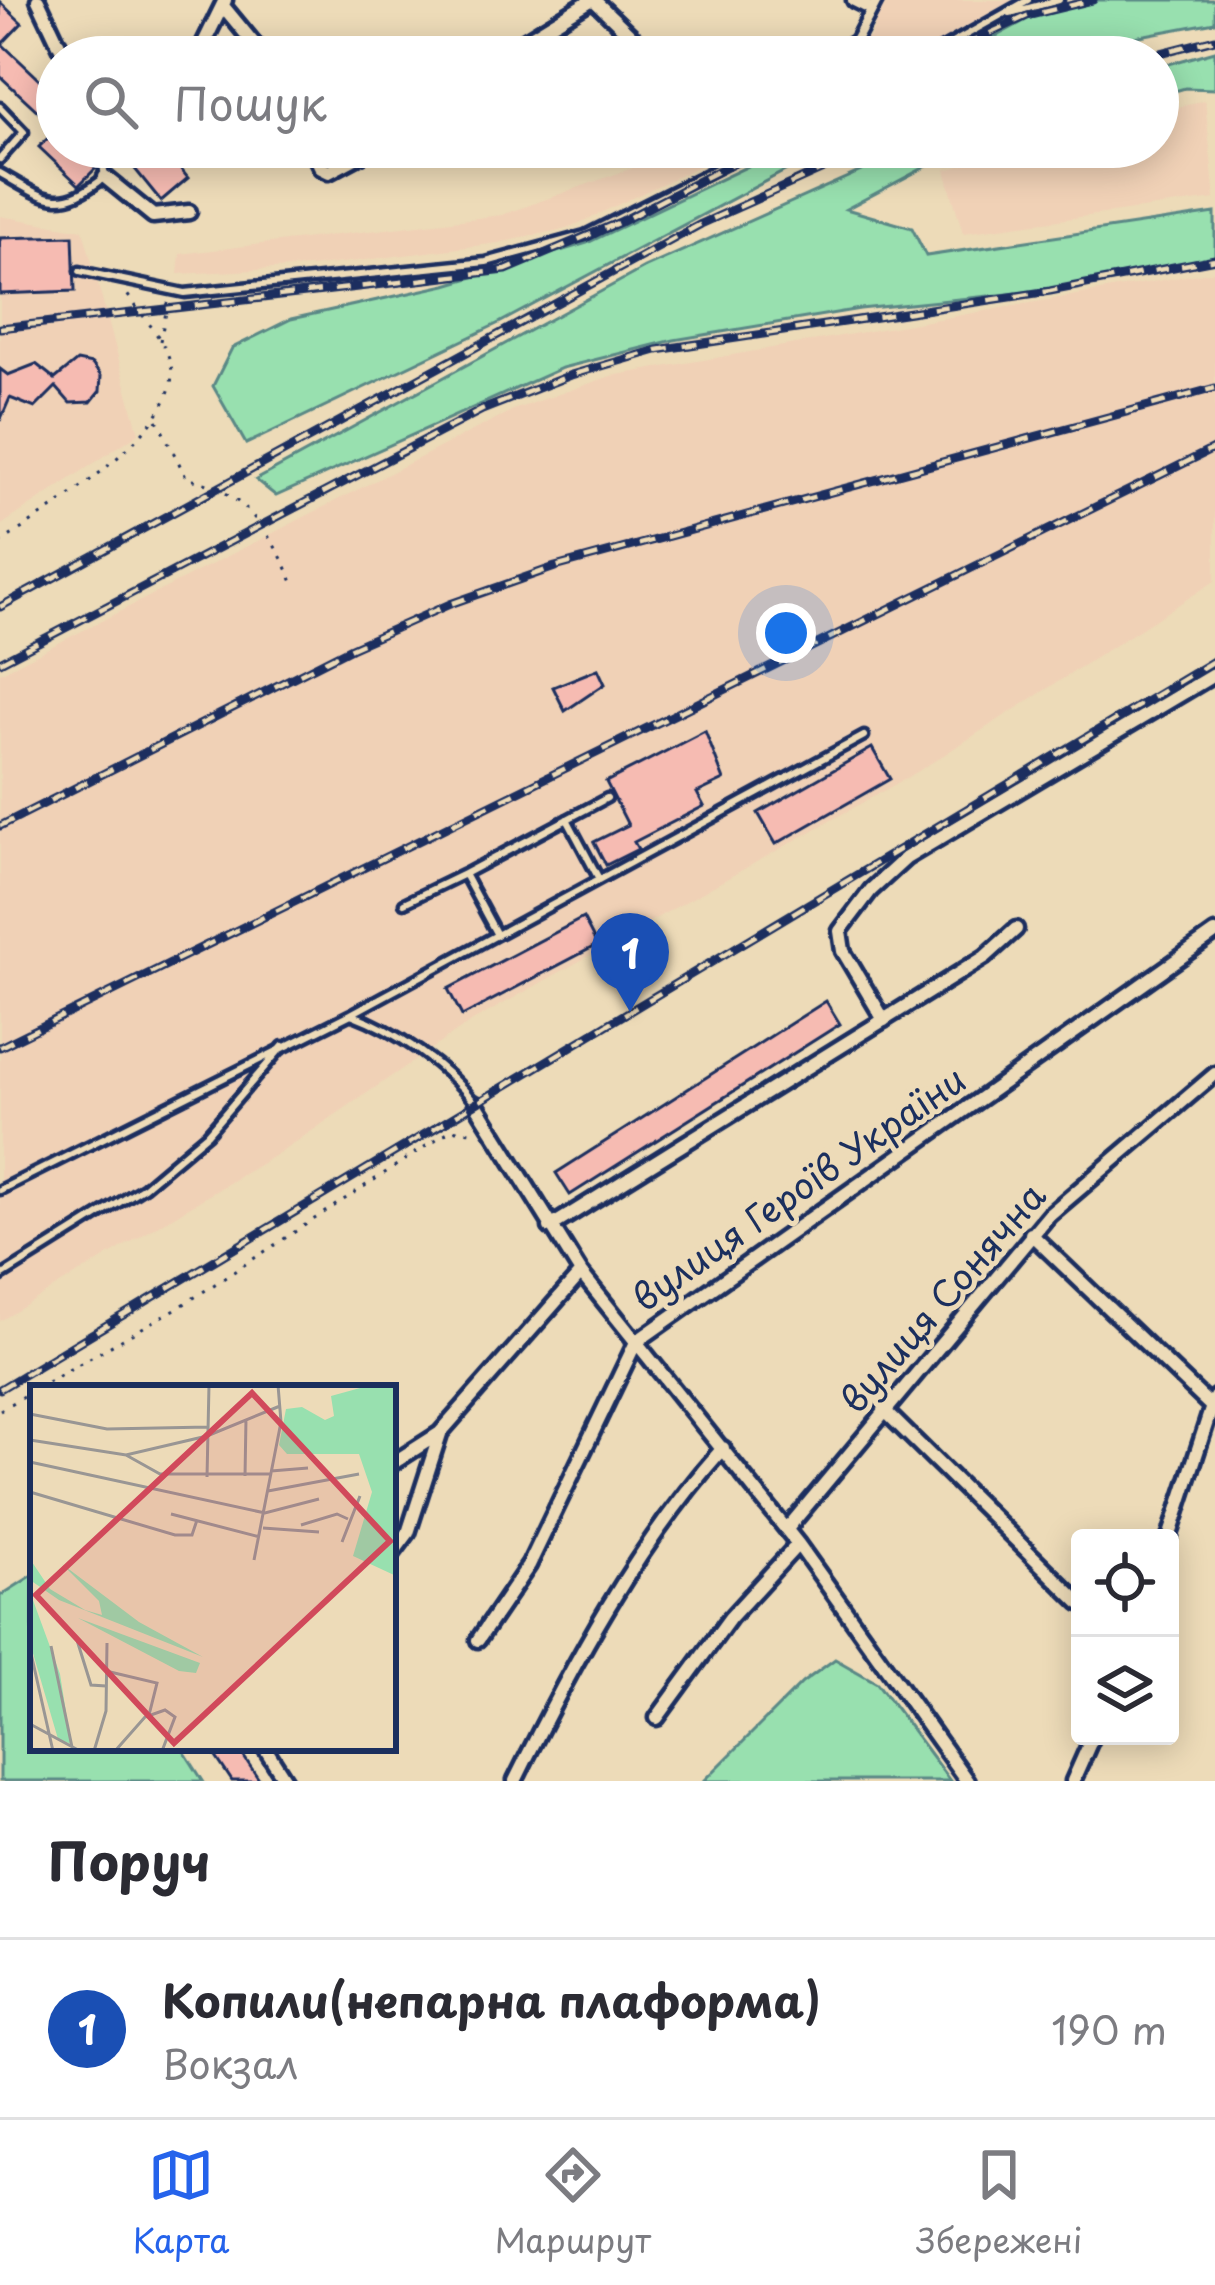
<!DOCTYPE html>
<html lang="uk">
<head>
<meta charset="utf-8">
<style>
	:root { --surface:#fff; --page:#f2f2f3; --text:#2b2b33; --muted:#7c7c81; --line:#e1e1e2; --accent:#2563eb }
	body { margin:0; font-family:"Playpen Sans",sans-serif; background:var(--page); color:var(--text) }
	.controls { position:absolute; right:36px; bottom:36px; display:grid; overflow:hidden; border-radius:12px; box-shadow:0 6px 30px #0003 }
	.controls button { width:108px; height:108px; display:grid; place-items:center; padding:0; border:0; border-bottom:3px solid var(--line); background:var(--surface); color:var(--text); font:60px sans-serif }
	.you { position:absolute; left:786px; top:633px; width:42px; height:42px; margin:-30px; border:9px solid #fff; border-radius:50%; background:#1a73e8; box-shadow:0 0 0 18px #1a73e833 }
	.badge { display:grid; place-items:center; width:78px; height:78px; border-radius:50%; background:var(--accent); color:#fff; font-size:39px; font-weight:700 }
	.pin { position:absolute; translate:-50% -99px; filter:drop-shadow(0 3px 6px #0008) }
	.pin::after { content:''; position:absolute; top:63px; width:42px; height:36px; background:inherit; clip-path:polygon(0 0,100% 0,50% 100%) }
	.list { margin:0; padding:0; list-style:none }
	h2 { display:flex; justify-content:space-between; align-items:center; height:156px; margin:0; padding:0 48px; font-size:51px }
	h2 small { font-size:39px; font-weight:400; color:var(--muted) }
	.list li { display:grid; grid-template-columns:78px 1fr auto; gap:36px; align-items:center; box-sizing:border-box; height:180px; padding:0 48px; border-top:3px solid var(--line) }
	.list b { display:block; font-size:45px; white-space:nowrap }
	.list p { margin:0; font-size:39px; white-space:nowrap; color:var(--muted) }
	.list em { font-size:39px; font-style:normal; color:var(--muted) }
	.icon { flex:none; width:66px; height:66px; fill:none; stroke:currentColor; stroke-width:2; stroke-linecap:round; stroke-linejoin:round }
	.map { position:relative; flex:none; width:1215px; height:1781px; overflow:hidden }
	.search { position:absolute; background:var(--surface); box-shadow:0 6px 30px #0003; left:36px; right:36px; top:36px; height:132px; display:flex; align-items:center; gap:30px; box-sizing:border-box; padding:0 42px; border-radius:66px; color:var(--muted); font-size:45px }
	.sheet { height:336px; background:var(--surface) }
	nav { display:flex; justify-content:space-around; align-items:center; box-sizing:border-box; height:168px; border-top:3px solid var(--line); background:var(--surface); font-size:33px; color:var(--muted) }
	nav a { display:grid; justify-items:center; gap:6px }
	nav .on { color:var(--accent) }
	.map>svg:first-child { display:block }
</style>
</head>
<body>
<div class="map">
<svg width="1215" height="1781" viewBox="0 0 1215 1781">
	<rect width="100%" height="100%" fill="#eddbb8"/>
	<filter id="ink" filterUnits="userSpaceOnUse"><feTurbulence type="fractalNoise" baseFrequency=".00833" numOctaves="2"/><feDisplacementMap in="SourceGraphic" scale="24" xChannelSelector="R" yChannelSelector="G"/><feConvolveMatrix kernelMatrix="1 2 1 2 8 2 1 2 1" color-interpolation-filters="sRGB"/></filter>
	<g filter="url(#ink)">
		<path fill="#f0d1b6" d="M884,0h131l-101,57h-70l26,-20z
			M1205,100l10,99 -252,34 -18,-63 85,-23h128v-35z
			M691,147h48l-170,81 -71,15 -188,24 -132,7 2,-20 322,-39z
			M0,216l83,14 56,203 -139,93z
			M1215,271v310l-298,191 -448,251 -182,125 -287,173v-648l513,-263 98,-34z"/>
		<path fill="#98e0af" stroke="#5a8886" stroke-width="3" d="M1091,0h124v22l-172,32 -85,3 92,-50z
			M1215,51v38l-30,-1 -27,8v-29z
			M788,147h42l-331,176 -253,121 -33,-58 19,-38 59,-29 155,-34 141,-42z
			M915,147h62l-29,8 -102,54 66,19 14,28 289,-43v45l-158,31 -197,20 -186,31 -112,28 -286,128 -20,-16 388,-212z
			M33,1575v173h149l21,33h-203v-185z
			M835,1659l42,24 73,98h-246l98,-98z"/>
		<path fill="#f6bbb2" stroke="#1b2f5e" stroke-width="3" d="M0,2l22,21 -20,21 55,52v51h17l22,21 -17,17 -40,-38 18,-18 -57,-53z
			M163,147l25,31 -27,23 -26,-32z
			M73,236l2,55 -75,3v-56z
			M77,361l15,3 9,12 -1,15 -9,11 -21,1 -14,-16 -21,21 -25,-10 -10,23v-52l8,6 28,-11 19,15z
			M598,669l7,15 -40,27 -12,-24z
			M705,731l19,49 -27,13 7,13 -70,36 4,7 -32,16 -12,-23 34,-17 -22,-43z
			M872,748l18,31 -114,65 -18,-31z
			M583,918l14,27 -135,71 -14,-27z
			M826,1001l14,23 -270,171 -14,-22z
			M210,1748h28l22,33h-28z"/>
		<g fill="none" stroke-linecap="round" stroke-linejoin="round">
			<defs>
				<path id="service" d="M1010,13l49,-13
					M927,57l101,-57
					M0,107l24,25 -24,27
					M0,173c47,27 59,40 105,4l-3,-19 8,-11
					M80,271l105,22 301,-31 99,-27 175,-88
					M567,819l32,60
					M464,874l143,-76
					M404,903l60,-29 33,61
					M351,1014l513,-278
					M0,1190l351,-176c45,17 95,51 125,90
					M0,1277l144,-90 63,-53 76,-88"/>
				<path id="pedestrian" d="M832,57l24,-17 21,-40"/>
				<path id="minor" d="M38,0l27,57
					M594,0l59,57
					M854,0l12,6
					M223,6l42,51
					M197,57l28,-57
					M498,57l93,-57
					M311,147l10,21 8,4 47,-25
					M105,177l48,39 36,-4
					M884,1020l-41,-69 -3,-20 31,-41 35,-32 309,-184
					M476,1104l105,169 217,271 169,237
					M550,1227l435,-270 31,-28
					M1031,1234l184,176
					M884,1410l196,193
					M393,1463l47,-30 141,-160
					M787,1529l262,-314 166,-141
					M1169,1538l46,-141
					M393,1553l15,-20 32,-99
					M478,1640l51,-75 107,-223 579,-409
					M657,1718l73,-100 68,-74
					M265,1748l21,33
					M515,1781c58,-118 121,-235 208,-333
					M1073,1781l20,-45"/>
			</defs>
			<use href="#service" stroke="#1b2f5e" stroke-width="15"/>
			<use href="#pedestrian" stroke="#1b2f5e" stroke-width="18"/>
			<use href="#minor" stroke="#1b2f5e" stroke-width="21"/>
			<path stroke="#1b2f5e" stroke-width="3" stroke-dasharray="3 9" stroke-linecap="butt" d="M160,341l9,-43
				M157,420l30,59c52,6 87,58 106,103
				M0,543c46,-31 190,-118 170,-182 -7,-24 -32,-50 -46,-71
				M37,1388l149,-85 266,-174 24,4
				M0,1410l33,-20"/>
			<use href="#service" stroke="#eddbb8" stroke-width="6"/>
			<use href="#pedestrian" stroke="#eddbb8" stroke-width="9"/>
			<use href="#minor" stroke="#eddbb8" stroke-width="12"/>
			<defs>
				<path id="rail" d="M939,57l88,-41 66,-16
					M1145,57l70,-18
					M0,328l506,-58 114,-48 144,-75
					M0,607l701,-383 171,-77
					M0,662l482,-252 89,-35 86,-25 393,-59 165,-32
					M0,826l351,-178 99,-44 105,-37 660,-179
					M0,1047l1215,-599
					M0,1389l1215,-729"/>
			</defs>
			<use href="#rail" stroke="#1b2f5e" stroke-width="9"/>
			<use href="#rail" stroke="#eddbb8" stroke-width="4.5" stroke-dasharray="14" stroke-linecap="butt"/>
		</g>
	</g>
	<g text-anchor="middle" stroke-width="10" stroke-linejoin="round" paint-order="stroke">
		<g font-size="36" fill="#1b2f5e" stroke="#eddbb8">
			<text transform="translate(799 1189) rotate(-35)" y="13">вулиця Героїв України</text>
			<text transform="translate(943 1298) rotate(-49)" y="13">вулиця Сонячна</text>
		</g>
	</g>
	<g transform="translate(30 1385)">
		<rect width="366" height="366" fill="#eddbb8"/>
		<path d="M341,0h25l-2,190 -41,-19 19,-64 -13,-38h-72l-8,-9 7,-36 16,-2 23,13 9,-4 -3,-20zM0,174l20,30 35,21 17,5 -3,-14 -37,-37 77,58 64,35 -144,-57 -29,-20zM0,207l30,82 11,70 -13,-5 -28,-96zM48,233l122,45 -4,10 -17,-2z" fill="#98e0af"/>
		<path fill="none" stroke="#999694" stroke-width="3" d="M0,29l77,15 101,-2M0,55l96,15 81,-19 73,-30M96,70l34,19h110M0,77l235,51 54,-14M241,86l37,-3M215,91l1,-57M177,92l2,-92M238,106l91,-17M0,107l145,43h17l5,-15M141,129l89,23M271,140l36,-11 11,5M233,143l56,4M312,157l18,-46M224,175l27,-138 -3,-37M46,252l15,48 15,1M21,261l21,101M0,264l23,102M76,286l51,12 -8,32M0,339l50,27M64,366l12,-40 1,-68M85,366l30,-34 20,-7 10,7 -13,34"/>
		<path fill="#d1495b" fill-opacity="0.15" stroke="#d1495b" stroke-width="6" d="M222,8l138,148 -216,202 -138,-148z"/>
		<rect width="366" height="366" fill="none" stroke="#1b2f5e" stroke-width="6"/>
	</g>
</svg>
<div class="controls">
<button><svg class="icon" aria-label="locate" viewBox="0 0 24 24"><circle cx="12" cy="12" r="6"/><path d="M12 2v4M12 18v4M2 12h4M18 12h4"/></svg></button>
<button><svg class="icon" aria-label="layers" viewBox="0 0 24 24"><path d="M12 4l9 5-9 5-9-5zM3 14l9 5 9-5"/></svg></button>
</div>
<div class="you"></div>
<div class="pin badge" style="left:630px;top:1012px;background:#1a4fb4">1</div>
<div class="search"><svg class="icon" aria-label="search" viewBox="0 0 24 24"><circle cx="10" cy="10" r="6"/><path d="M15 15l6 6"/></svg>Пошук</div>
</div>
<section class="sheet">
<h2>Поруч<small></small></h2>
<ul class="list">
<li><span class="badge" style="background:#1a4fb4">1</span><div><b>Копили(непарна плаформа)</b><p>Вокзал</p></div><em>190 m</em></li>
</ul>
</section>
<nav>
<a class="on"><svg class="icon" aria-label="map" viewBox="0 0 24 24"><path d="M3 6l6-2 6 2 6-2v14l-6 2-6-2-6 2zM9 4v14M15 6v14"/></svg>Карта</a>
<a><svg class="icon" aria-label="directions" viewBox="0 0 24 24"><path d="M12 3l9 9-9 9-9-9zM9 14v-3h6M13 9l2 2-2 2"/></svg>Маршрут</a>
<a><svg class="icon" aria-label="saved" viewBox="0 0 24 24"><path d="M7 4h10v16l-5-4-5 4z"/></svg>Збережені</a>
</nav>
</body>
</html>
